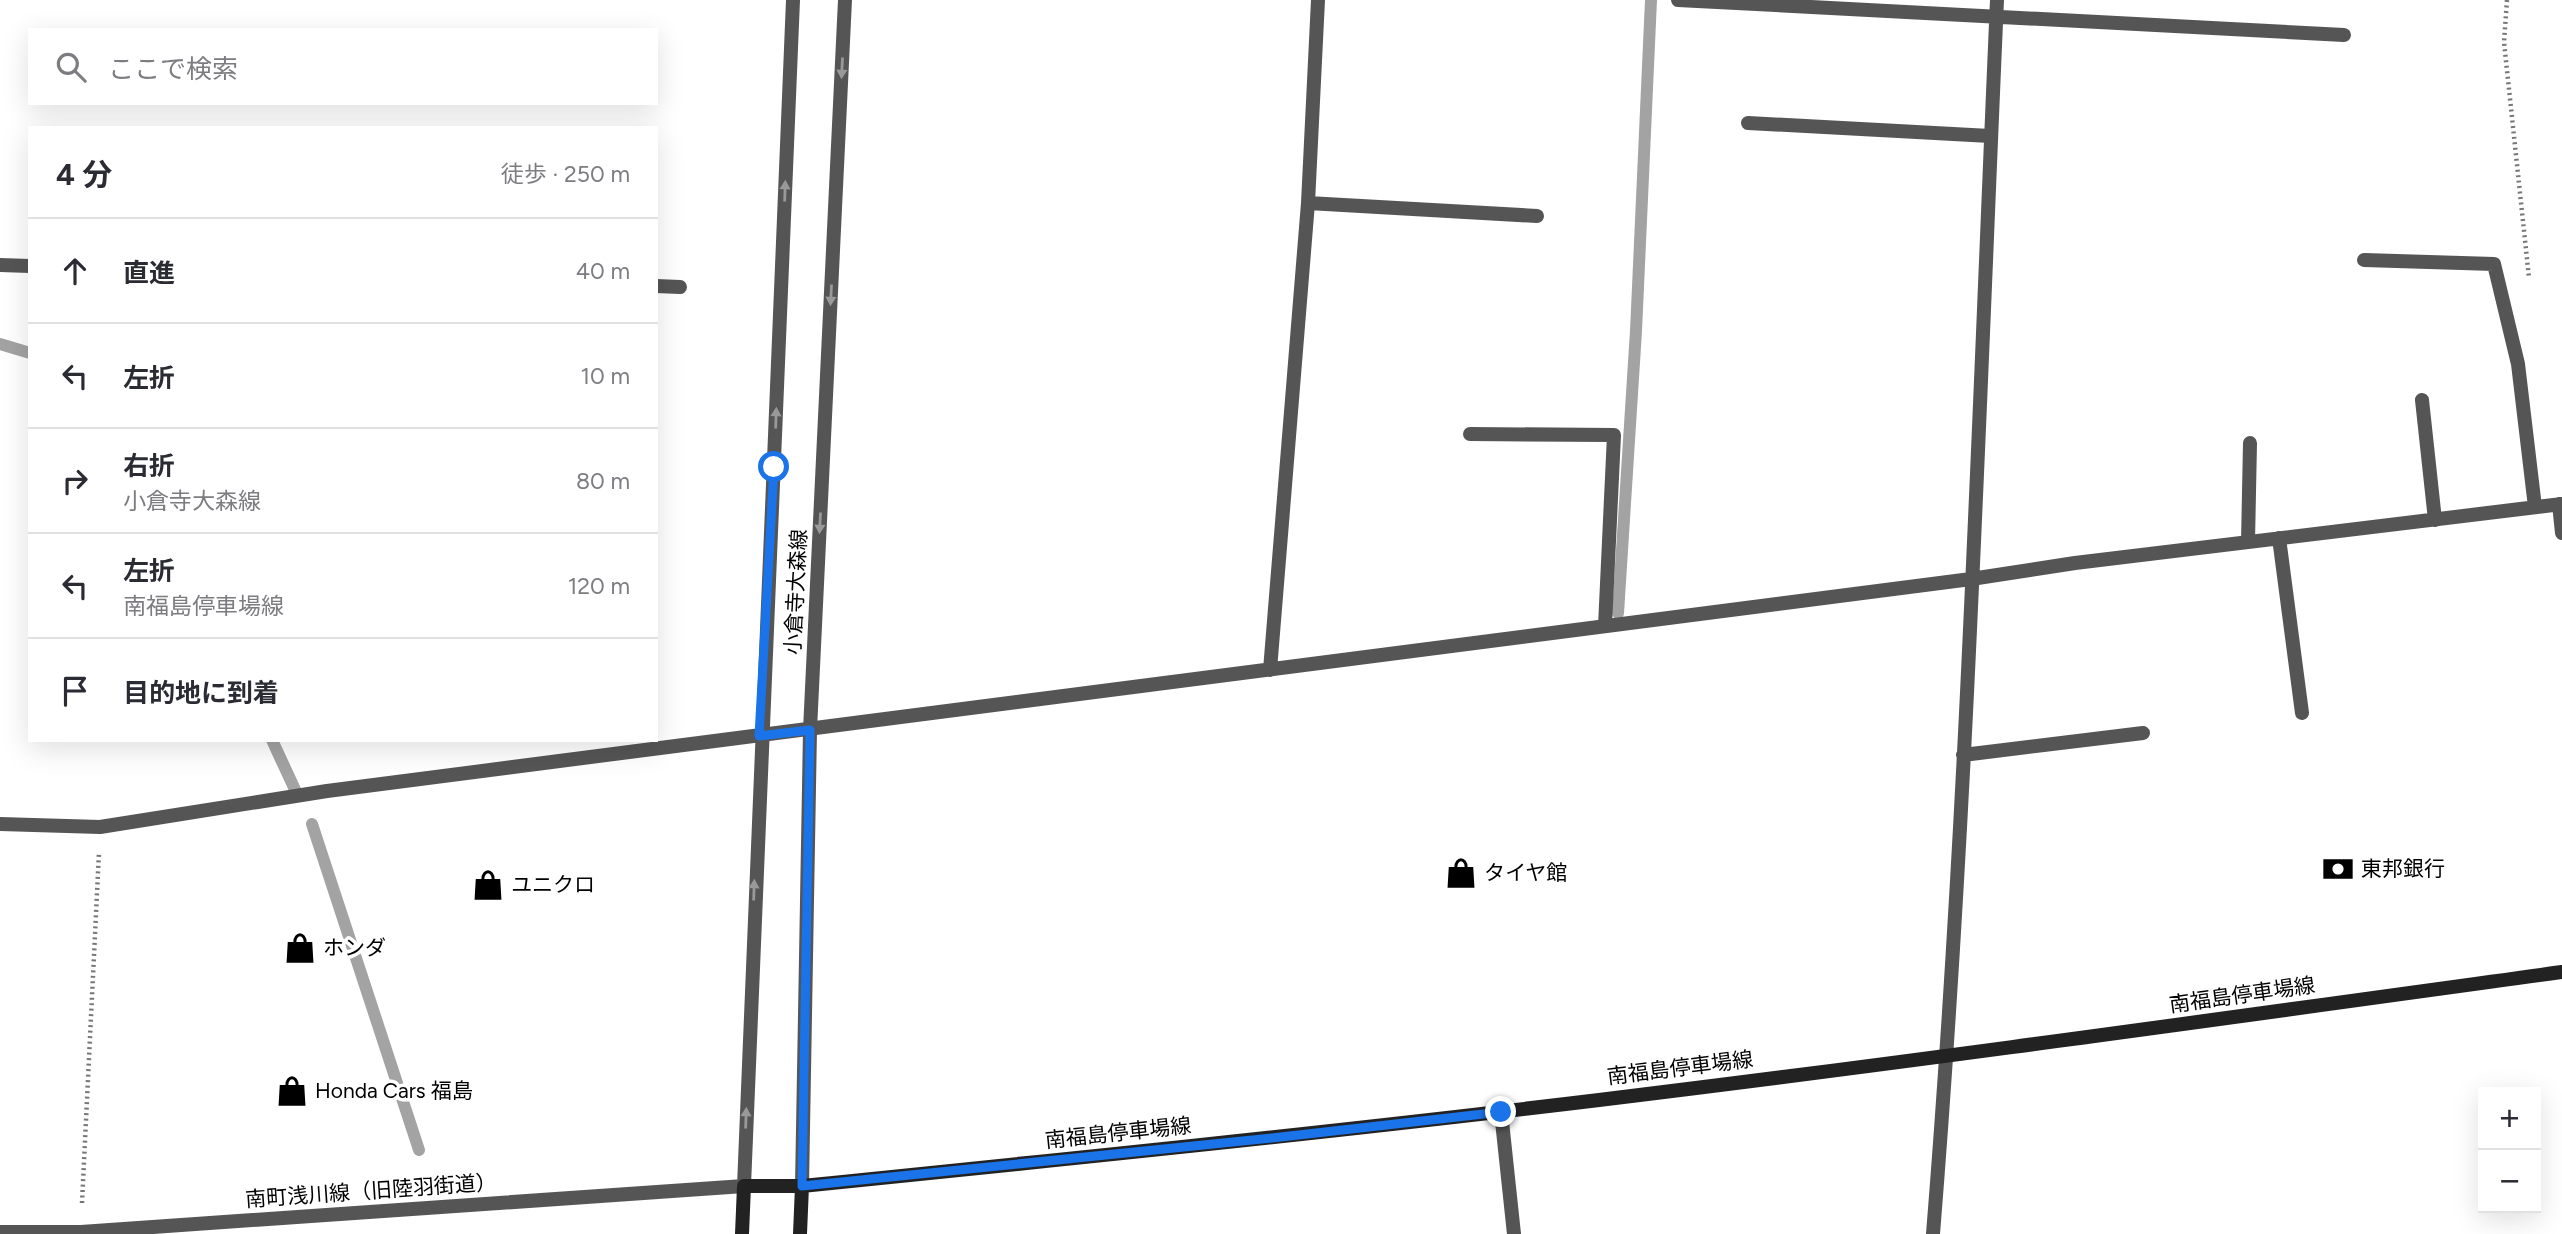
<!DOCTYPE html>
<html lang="ja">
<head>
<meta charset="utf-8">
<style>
	:root { --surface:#fff; --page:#f7f7f7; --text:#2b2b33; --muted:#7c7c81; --line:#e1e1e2 }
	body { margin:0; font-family:Figtree,"Noto Sans JP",sans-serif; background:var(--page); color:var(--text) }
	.controls { position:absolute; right:21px; bottom:21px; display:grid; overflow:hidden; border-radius:0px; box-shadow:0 7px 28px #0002 }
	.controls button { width:63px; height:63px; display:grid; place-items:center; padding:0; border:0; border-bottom:2px solid var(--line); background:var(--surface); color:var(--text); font:35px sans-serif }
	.stop { position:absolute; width:21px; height:21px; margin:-16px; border:5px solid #1a73e8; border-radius:50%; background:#fff }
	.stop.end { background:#1a73e8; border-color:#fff; box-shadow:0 2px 7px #0008 }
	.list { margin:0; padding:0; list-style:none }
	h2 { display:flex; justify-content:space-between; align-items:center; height:91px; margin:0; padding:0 28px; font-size:30px }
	h2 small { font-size:23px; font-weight:400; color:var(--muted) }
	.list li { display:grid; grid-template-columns:46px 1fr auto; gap:21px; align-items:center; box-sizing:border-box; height:105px; padding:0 28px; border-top:2px solid var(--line) }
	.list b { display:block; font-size:26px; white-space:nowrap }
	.list p { margin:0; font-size:23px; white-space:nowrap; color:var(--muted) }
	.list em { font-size:23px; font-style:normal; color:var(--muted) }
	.icon { flex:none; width:38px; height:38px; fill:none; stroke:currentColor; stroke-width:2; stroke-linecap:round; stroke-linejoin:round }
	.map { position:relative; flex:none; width:2562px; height:1234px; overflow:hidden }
	.search { position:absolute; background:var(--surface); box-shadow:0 7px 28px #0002; left:28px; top:28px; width:630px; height:77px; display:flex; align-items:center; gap:18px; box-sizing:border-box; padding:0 24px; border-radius:0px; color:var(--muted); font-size:26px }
	.panel { position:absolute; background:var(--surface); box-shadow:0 7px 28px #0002; left:28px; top:126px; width:630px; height:616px; border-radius:0px }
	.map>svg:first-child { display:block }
</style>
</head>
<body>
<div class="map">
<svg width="2562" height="1234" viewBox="0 0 2562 1234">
	<rect width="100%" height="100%" fill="#fff"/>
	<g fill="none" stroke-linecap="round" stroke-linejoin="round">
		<path stroke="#a3a3a3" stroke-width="12" d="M0,344l30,9
			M1618,613l18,-282 15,-331
			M272,740l25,54
			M312,824l107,326"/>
		<path stroke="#777" stroke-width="4.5" stroke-dasharray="2 3.5" stroke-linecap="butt" d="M2507,0l-3,42 25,236
			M82,1203l17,-351"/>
		<path stroke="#555" stroke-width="14" d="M0,265l30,1
			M656,286l24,1"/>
		<path stroke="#555" stroke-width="14" d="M1678,0l666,35
			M1748,123l242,13
			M1308,203l229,13
			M2364,260l130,4 24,100 17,143
			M2422,400l13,120
			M1470,434l144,1 -9,191
			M2559,504l3,29
			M2279,538l23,175
			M2248,542l2,-99
			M1270,670l38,-467 10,-203
			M1963,755l180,-22
			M0,824l100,3 227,-36 1644,-212 104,-16 487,-59
			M1501,1112l13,122
			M1933,1234c33,-410 46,-823 64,-1234"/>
		<path stroke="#555" stroke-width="14" d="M802,1186l8,-456 35,-730
			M0,1232h81l663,-46c13,-396 31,-791 49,-1186"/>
		<path stroke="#222" stroke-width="14" d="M742,1234l2,-48h58c266,-27 532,-54 797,-86 321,-39 642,-84 963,-128
			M800,1234l2,-48"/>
	</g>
	<defs><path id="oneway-solid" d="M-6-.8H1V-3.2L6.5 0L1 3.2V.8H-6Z" transform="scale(1.75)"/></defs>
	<g fill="#999">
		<use href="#oneway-solid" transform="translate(842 68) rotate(93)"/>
		<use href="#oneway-solid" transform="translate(785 191) rotate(-88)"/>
		<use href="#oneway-solid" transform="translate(831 295) rotate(93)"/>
		<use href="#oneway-solid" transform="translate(776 418) rotate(-88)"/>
		<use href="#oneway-solid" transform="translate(820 523) rotate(93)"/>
		<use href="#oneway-solid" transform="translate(754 890) rotate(-88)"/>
		<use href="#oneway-solid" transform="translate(746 1118) rotate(-88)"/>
	</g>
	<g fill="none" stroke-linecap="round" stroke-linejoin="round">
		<path stroke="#1a73e8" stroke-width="9" d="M774,467l-15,269 51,-6 -8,456 470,-48 229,-26"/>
	</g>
	<defs>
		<symbol id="bank-bare" viewBox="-9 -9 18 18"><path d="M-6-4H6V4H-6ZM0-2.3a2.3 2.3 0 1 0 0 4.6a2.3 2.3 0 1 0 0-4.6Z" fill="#000" stroke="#fff" stroke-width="2.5" paint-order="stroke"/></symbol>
		<symbol id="shop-bare" viewBox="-9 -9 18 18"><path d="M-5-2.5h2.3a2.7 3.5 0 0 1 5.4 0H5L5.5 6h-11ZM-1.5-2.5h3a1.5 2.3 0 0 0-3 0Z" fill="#000" stroke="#fff" stroke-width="2.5" paint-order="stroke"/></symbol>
	</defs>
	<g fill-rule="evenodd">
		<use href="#bank-bare" x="2316" y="847" width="44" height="44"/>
		<use href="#shop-bare" x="1439" y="851" width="44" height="44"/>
		<use href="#shop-bare" x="466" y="863" width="44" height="44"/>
		<use href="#shop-bare" x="278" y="926" width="44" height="44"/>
		<use href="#shop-bare" x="270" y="1069" width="44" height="44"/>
	</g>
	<g text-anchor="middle" stroke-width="7" stroke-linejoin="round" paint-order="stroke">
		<g font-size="21" fill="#000" stroke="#fff">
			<text transform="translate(796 592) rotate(-87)" y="7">小倉寺大森線</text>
			<text transform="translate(2242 995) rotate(-8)" y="7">南福島停車場線</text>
			<text transform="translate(1680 1068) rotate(-7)" y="7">南福島停車場線</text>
			<text transform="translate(1118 1133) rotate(-6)" y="7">南福島停車場線</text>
			<text transform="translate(371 1191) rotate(-4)" y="7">南町浅川線（旧陸羽街道）</text>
		</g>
		<g font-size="21" fill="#000" stroke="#fff" text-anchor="start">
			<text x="2361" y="876">東邦銀行</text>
			<text x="1484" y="880">タイヤ館</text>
			<text x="511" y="892">ユニクロ</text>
			<text x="323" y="955">ホンダ</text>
			<text x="315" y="1098">Honda Cars 福島</text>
		</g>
	</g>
</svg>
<div class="controls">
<button>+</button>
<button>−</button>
</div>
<div class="stop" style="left:774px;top:467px"></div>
<div class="stop end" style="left:1501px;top:1112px"></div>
<div class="search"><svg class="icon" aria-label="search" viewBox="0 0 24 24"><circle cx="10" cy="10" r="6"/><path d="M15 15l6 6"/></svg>ここで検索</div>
<section class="panel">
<h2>4 分<small>徒歩 · 250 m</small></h2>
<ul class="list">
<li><svg class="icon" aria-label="ahead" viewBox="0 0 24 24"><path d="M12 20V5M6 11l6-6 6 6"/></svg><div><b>直進</b></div><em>40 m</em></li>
<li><svg class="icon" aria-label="left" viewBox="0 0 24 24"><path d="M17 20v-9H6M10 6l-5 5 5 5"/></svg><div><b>左折</b></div><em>10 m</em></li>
<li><svg class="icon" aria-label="right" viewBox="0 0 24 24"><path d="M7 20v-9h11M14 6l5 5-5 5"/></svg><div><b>右折</b><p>小倉寺大森線</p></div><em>80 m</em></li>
<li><svg class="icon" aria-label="left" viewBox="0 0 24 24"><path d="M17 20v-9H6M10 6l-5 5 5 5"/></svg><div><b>左折</b><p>南福島停車場線</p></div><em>120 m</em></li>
<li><svg class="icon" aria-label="arrive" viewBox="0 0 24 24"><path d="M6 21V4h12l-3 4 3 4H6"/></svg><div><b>目的地に到着</b></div></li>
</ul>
</section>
</div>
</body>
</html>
